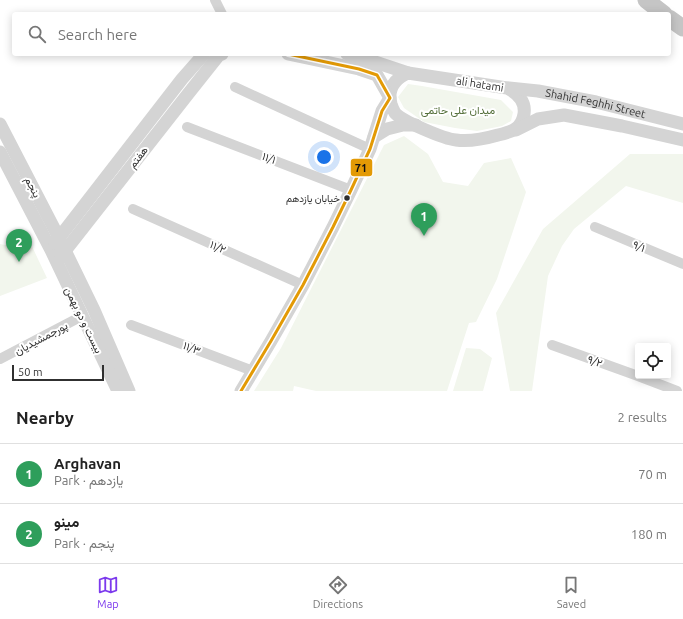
<!DOCTYPE html>
<html lang="en">
<head>
<meta charset="utf-8">
<style>
	:root { --surface:#fff; --page:#f2f2f2; --text:#222; --muted:#767676; --line:#e0e0e0; --accent:#7c3aed }
	body { margin:0; font-family:Ubuntu,Vazirmatn,sans-serif; background:var(--page); color:var(--text) }
	.controls { position:absolute; right:12px; bottom:12px; display:grid; overflow:hidden; border-radius:4px; box-shadow:0 2px 10px #0003 }
	.controls button { width:36px; height:36px; display:grid; place-items:center; padding:0; border:0; border-bottom:1px solid var(--line); background:var(--surface); color:var(--text); font:20px sans-serif }
	.scale { position:absolute; left:12px; bottom:10px; width:92px; box-sizing:border-box; padding-left:4px; border:2px solid #303030; border-top:0; font-size:11px; line-height:14px; white-space:nowrap; color:#303030; -webkit-text-stroke:3px #fff; paint-order:stroke }
	.you { position:absolute; left:324px; top:157px; width:14px; height:14px; margin:-10px; border:3px solid #fff; border-radius:50%; background:#1a73e8; box-shadow:0 0 0 6px #1a73e833 }
	.badge { display:grid; place-items:center; width:26px; height:26px; border-radius:50%; background:var(--accent); color:#fff; font-size:13px; font-weight:700 }
	.pin { position:absolute; translate:-50% -33px; filter:drop-shadow(0 1px 2px #0008) }
	.pin::after { content:''; position:absolute; top:21px; width:14px; height:12px; background:inherit; clip-path:polygon(0 0,100% 0,50% 100%) }
	.list { margin:0; padding:0; list-style:none }
	h2 { display:flex; justify-content:space-between; align-items:center; height:52px; margin:0; padding:0 16px; font-size:17px }
	h2 small { font-size:13px; font-weight:400; color:var(--muted) }
	.list li { display:grid; grid-template-columns:26px 1fr auto; gap:12px; align-items:center; box-sizing:border-box; height:60px; padding:0 16px; border-top:1px solid var(--line) }
	.list b { display:block; font-size:15px; white-space:nowrap }
	.list p { margin:0; font-size:13px; white-space:nowrap; color:var(--muted) }
	.list em { font-size:13px; font-style:normal; color:var(--muted) }
	.icon { flex:none; width:22px; height:22px; fill:none; stroke:currentColor; stroke-width:2; stroke-linecap:round; stroke-linejoin:round }
	.map { position:relative; flex:none; width:683px; height:391px; overflow:hidden }
	.search { position:absolute; background:var(--surface); box-shadow:0 2px 10px #0003; left:12px; right:12px; top:12px; height:44px; display:flex; align-items:center; gap:10px; box-sizing:border-box; padding:0 14px; border-radius:4px; color:var(--muted); font-size:15px }
	.sheet { height:172px; background:var(--surface) }
	nav { display:flex; justify-content:space-around; align-items:center; box-sizing:border-box; height:56px; border-top:1px solid var(--line); background:var(--surface); font-size:11px; color:var(--muted) }
	nav a { display:grid; justify-items:center; gap:2px }
	nav .on { color:var(--accent) }
	.map>svg:first-child { display:block }
</style>
</head>
<body>
<div class="map">
<svg width="683" height="391" viewBox="0 0 683 391">
	<rect width="100%" height="100%" fill="#fff"/>
	<path fill="#f2f6ed" d="M408,84l14,2 79,14 12,12 -2,9 -9,5 -25,5 -22,-3 -31,-6 -20,-14 -6,-11z
		M404,136l24,18 15,28 25,4 16,-23 27,-5 15,34 -29,87 -21,43 -7,1 -22,68h-131l-22,-5 -1,5h-39l27,-43 103,-203z
		M630,154h53v49l-57,-17 -52,43 -12,17 -14,30 -16,115h-22l-14,-78 47,-84z
		M28,238l19,40 -47,18v-52l11,2z
		M466,348l14,1 12,9 -9,33h-30z"/>
	<g fill="none" stroke-linecap="round" stroke-linejoin="round">
		<path stroke="#d4d4d4" stroke-width="10" d="M215,0l7,14
			M235,87l135,62
			M187,127l164,63
			M133,209l170,76
			M595,227l88,37
			M131,325l122,46
			M552,345l86,31
			M0,359l82,-43
			M638,376l39,15"/>
		<g stroke="#d4d4d4" stroke-width="13">
			<path d="M347,54l13,3 48,16"/>
			<path d="M408,73l99,15c10,5 19,13 17,26 -2,15 -13,18 -26,21 -14,4 -28,7 -42,5 -12,-1 -54,-19 -61,-27 -2,-3 -3,-6 -4,-9 -4,-15 3,-25 17,-31z"/>
			<path id="s1" d="M509,88l29,3 58,11 87,22"/>
			<path d="M0,124l59,114 35,72 35,81"/>
			<path d="M516,130l22,-11 26,-4 58,11 61,14"/>
			<path d="M374,137l13,-8 16,-4h13"/>
			<path d="M0,152l51,98 67,141"/>
			<path d="M55,243l127,-164 22,-25"/>
			<path d="M61,256l127,-162 31,-39 3,-1"/>
			<path d="M241,391l30,-50 32,-56 30,-58 18,-37 19,-41 12,-38 8,-13 -13,-23 -18,-6 -71,-15"/>
		</g>
		<path stroke="#c5c5c5" stroke-width="17" d="M646,0l18,14
			M669,18l14,10"/>
		<defs>
			<path id="bus-1" d="M241,391l30,-50 32,-56 30,-58 18,-37 19,-41 12,-38 8,-13 -13,-23 -18,-6 -71,-15"/>
		</defs>
		<use href="#bus-1" stroke="#fff" stroke-width="6"/>
		<use href="#bus-1" stroke="#e39a05" stroke-width="3"/>
	</g>
	<circle fill="#303030" stroke="#fff" stroke-width="1.5" cx="347" cy="198" r="3.5"/>
	<g text-anchor="middle" stroke-width="4" stroke-linejoin="round" paint-order="stroke">
		<g font-size="10" fill="#303030" stroke="#fff" text-anchor="end">
			<text x="340" y="202">خیابان یازدهم</text>
		</g>
		<g font-size="11" fill="#303030" stroke="#fff">
			<text transform="translate(480 84) rotate(9)" y="4">ali hatami</text>
			<text dy="4" stroke="none"><textPath href="#s1" startOffset="88">Shahid Feghhi Street</textPath></text>
			<text transform="translate(138 157) rotate(-52)" y="4">هفتم</text>
			<text transform="translate(269 158) rotate(21)" y="4">۱۱/۱</text>
			<text transform="translate(33 187) rotate(62)" y="4">پنجم</text>
			<text transform="translate(639 246) rotate(23)" y="4">۹/۱</text>
			<text transform="translate(218 247) rotate(24)" y="4">۱۱/۲</text>
			<text transform="translate(84 320) rotate(64)" y="4">بیست و دو بهمن</text>
			<text transform="translate(41 338) rotate(-28)" y="4">پورجمشیدیان</text>
			<text transform="translate(192 348) rotate(21)" y="4">۱۱/۳</text>
			<text transform="translate(595 361) rotate(20)" y="4">۹/۲</text>
		</g>
		<g font-size="11" fill="#546f3a" stroke="#fff">
			<text x="458" y="114">میدان علی حاتمی</text>
		</g>
	</g>
	<rect stroke="#fff" stroke-width="1.5" x="350" y="158" width="23" height="19" rx="4" fill="#e39a05"/>
	<g font-size="11" text-anchor="middle" font-weight="bold" fill="#111">
		<text x="361" y="172">71</text>
	</g>
</svg>
<div class="controls">
<button><svg class="icon" aria-label="locate" viewBox="0 0 24 24"><circle cx="12" cy="12" r="6"/><path d="M12 2v4M12 18v4M2 12h4M18 12h4"/></svg></button>
</div>
<div class="scale">50 m</div>
<div class="you"></div>
<div class="pin badge" style="left:424px;top:236px;background:#2e9e5b">1</div>
<div class="pin badge" style="left:19px;top:262px;background:#2e9e5b">2</div>
<div class="search"><svg class="icon" aria-label="search" viewBox="0 0 24 24"><circle cx="10" cy="10" r="6"/><path d="M15 15l6 6"/></svg>Search here</div>
</div>
<section class="sheet">
<h2>Nearby<small>2 results</small></h2>
<ul class="list">
<li><span class="badge" style="background:#2e9e5b">1</span><div><b>Arghavan</b><p>Park · یازدهم</p></div><em>70 m</em></li>
<li><span class="badge" style="background:#2e9e5b">2</span><div><b>مینو</b><p>Park · پنجم</p></div><em>180 m</em></li>
</ul>
</section>
<nav>
<a class="on"><svg class="icon" aria-label="map" viewBox="0 0 24 24"><path d="M3 6l6-2 6 2 6-2v14l-6 2-6-2-6 2zM9 4v14M15 6v14"/></svg>Map</a>
<a><svg class="icon" aria-label="directions" viewBox="0 0 24 24"><path d="M12 3l9 9-9 9-9-9zM9 14v-3h6M13 9l2 2-2 2"/></svg>Directions</a>
<a><svg class="icon" aria-label="saved" viewBox="0 0 24 24"><path d="M7 4h10v16l-5-4-5 4z"/></svg>Saved</a>
</nav>
</body>
</html>
